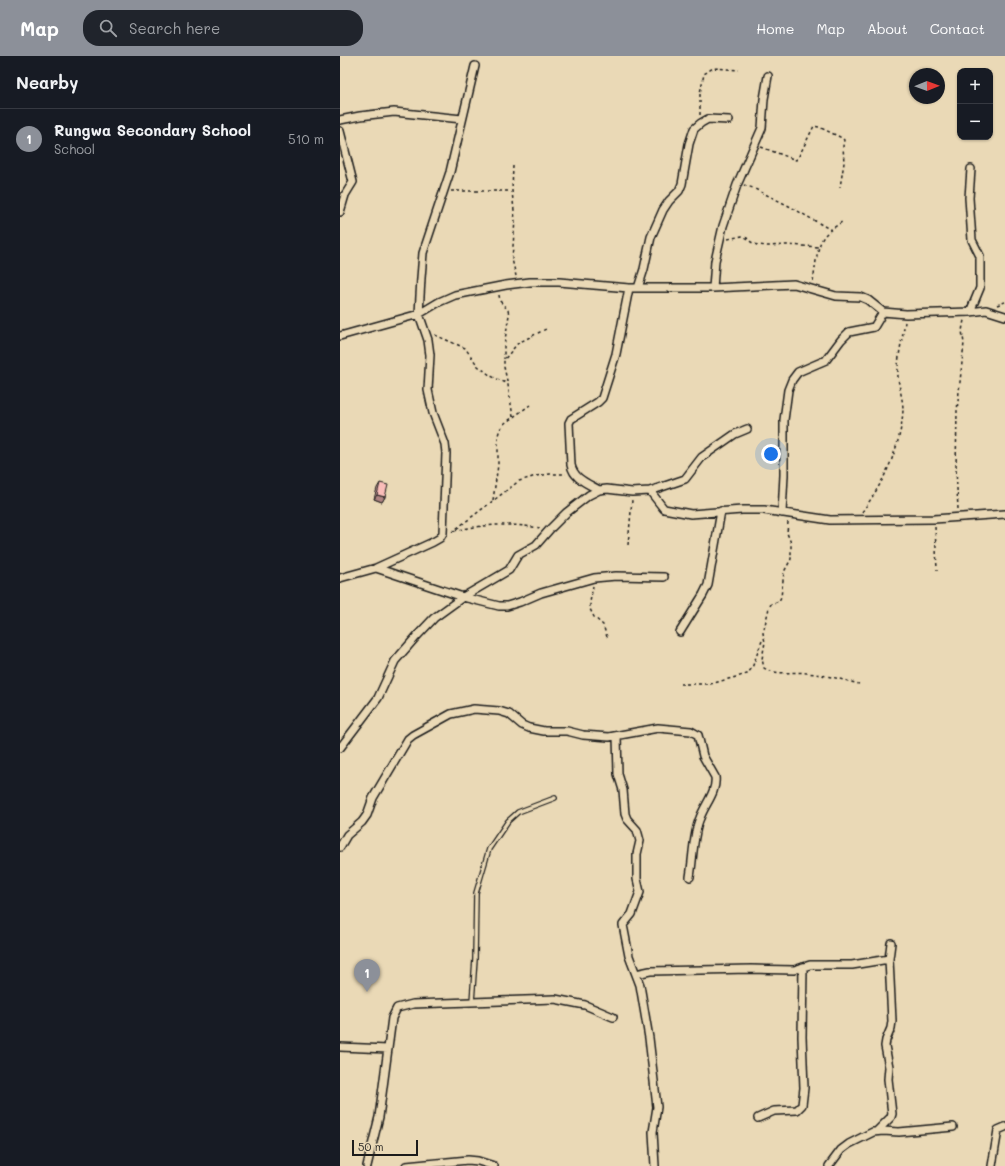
<!DOCTYPE html>
<html lang="en">
<head>
<meta charset="utf-8">
<style>
	:root { --surface:#171b24; --page:#20242c; --text:#f1f3f6; --muted:#9ea1a6; --line:#363941; --accent:#8c9099 }
	body { margin:0; font-family:Mali,sans-serif; background:var(--page); color:var(--text) }
	.controls { position:absolute; right:12px; top:12px; display:grid; overflow:hidden; border-radius:8px; box-shadow:0 1px 3px #0004 }
	.controls button { width:36px; height:36px; display:grid; place-items:center; padding:0; border:0; border-bottom:1px solid var(--line); background:var(--surface); color:var(--text); font:20px sans-serif }
	.compass { position:absolute; left:569px; top:12px; width:36px; height:36px; border-radius:50%; background:var(--surface); box-shadow:0 1px 3px #0004; rotate:89deg }
	.scale { position:absolute; left:12px; bottom:10px; width:66px; box-sizing:border-box; padding-left:4px; border:2px solid #1c1c1c; border-top:0; font-size:11px; line-height:14px; white-space:nowrap; color:#1c1c1c; -webkit-text-stroke:3px #ead9b6; paint-order:stroke }
	.you { position:absolute; left:431px; top:398px; width:14px; height:14px; margin:-10px; border:3px solid #fff; border-radius:50%; background:#1a73e8; box-shadow:0 0 0 6px #1a73e833 }
	.badge { display:grid; place-items:center; width:26px; height:26px; border-radius:50%; background:var(--accent); color:#fff; font-size:13px; font-weight:700 }
	.pin { position:absolute; translate:-50% -33px; filter:drop-shadow(0 1px 2px #0008) }
	.pin::after { content:''; position:absolute; top:21px; width:14px; height:12px; background:inherit; clip-path:polygon(0 0,100% 0,50% 100%) }
	.list { margin:0; padding:0; list-style:none }
	h2 { display:flex; justify-content:space-between; align-items:center; height:52px; margin:0; padding:0 16px; font-size:17px }
	h2 small { font-size:13px; font-weight:400; color:var(--muted) }
	.list li { display:grid; grid-template-columns:26px 1fr auto; gap:12px; align-items:center; box-sizing:border-box; height:60px; padding:0 16px; border-top:1px solid var(--line) }
	.list b { display:block; font-size:15px; white-space:nowrap }
	.list p { margin:0; font-size:13px; white-space:nowrap; color:var(--muted) }
	.list em { font-size:13px; font-style:normal; color:var(--muted) }
	.icon { flex:none; width:22px; height:22px; fill:none; stroke:currentColor; stroke-width:2; stroke-linecap:round; stroke-linejoin:round }
	.map { position:relative; flex:none; width:665px; height:1110px; overflow:hidden }
	header { display:flex; align-items:center; gap:24px; box-sizing:border-box; height:56px; padding:0 20px; background:var(--accent); color:#fff }
	header strong { font-size:19px }
	nav { display:flex; gap:22px; margin-inline-start:auto; font-size:14px }
	.search { width:280px; height:36px; background:var(--page); display:flex; align-items:center; gap:10px; box-sizing:border-box; padding:0 14px; border-radius:16px; color:var(--muted); font-size:15px }
	main { display:flex }
	aside { flex:1; background:var(--surface) }
	.map>svg:first-child { display:block }
</style>
</head>
<body>
<header>
<strong>Map</strong>
<div class="search"><svg class="icon" aria-label="search" viewBox="0 0 24 24"><circle cx="10" cy="10" r="6"/><path d="M15 15l6 6"/></svg>Search here</div>
<nav><a>Home</a><a>Map</a><a>About</a><a>Contact</a></nav>
</header>
<main>
<aside>
<h2>Nearby<small></small></h2>
<ul class="list">
<li><span class="badge">1</span><div><b>Rungwa Secondary School</b><p>School</p></div><em>510 m</em></li>
</ul>
</aside>
<div class="map">
<svg width="665" height="1110" viewBox="0 0 665 1110">
	<rect width="100%" height="100%" fill="#ead9b6"/>
	<filter id="ink" filterUnits="userSpaceOnUse"><feTurbulence type="fractalNoise" baseFrequency=".025" numOctaves="2"/><feDisplacementMap in="SourceGraphic" scale="8" xChannelSelector="R" yChannelSelector="G"/><feConvolveMatrix kernelMatrix="1 2 1 2 8 2 1 2 1" color-interpolation-filters="sRGB"/></filter>
	<g filter="url(#ink)">
		<g fill="none" stroke-linecap="round" stroke-linejoin="round">
			<defs>
				<path id="service" d="M132,946l3,-43 1,-66 13,-44 19,-28 10,-9 37,-14"/>
				<path id="minor" d="M0,64l20,-4 34,-4 68,7
					M0,75l13,51 -8,13 -5,17
					M298,232l6,-19 7,-32 12,-27 6,-9 10,-10 3,-7 7,-40 5,-15 7,-6 7,-4 21,1
					M373,232l2,-27 8,-35 14,-41 25,-57 2,-29 4,-23
					M630,256l10,-24v-32l-8,-16 -3,-42 2,-29
					M0,280l79,-22 20,-12 16,-7 51,-10 24,-3h29l70,6h84l81,-4 42,12 25,1 7,3 15,12 23,2 64,-2 16,-2 19,6
					M259,434c-12,-7 -25,-11 -28,-25l-2,-42 2,-4 27,-17 4,-4 14,-44 13,-66
					M310,435l14,18 27,5 51,-4h22l66,10 104,-1 71,-5
					M442,457l2,-38v-55l4,-30 4,-10 6,-8 28,-12 15,-20 8,-8 25,-5 9,-15
					M36,512l87,29 36,9h8l13,-4 21,-9 53,-15 22,-2 48,1
					M0,522l36,-10 57,-26 7,-4 3,-5 3,-80 -1,-9 -12,-31 -5,-23 2,-35 -2,-15 -9,-26 2,-36 2,-25 27,-81 25,-106
					M340,576l23,-37 5,-10 13,-74
					M277,680l1,38 5,16 2,24 2,5 10,11 3,11 -3,13v25l3,13 -8,22 -9,11 6,31 11,29 9,53 8,69 -4,25 2,34
					M0,692l38,-50 17,-37 21,-24 18,-19 29,-21 46,-27 9,-15 18,-10 14,-16 16,-16 23,-18 10,-5 8,-1 25,3 18,-1 35,-12 17,-22 33,-23 12,-5
					M0,791l7,-12 15,-13 5,-7 6,-17 35,-59 5,-4 38,-21 23,-5 25,2 10,3 13,11 7,3 15,3h23l16,4 26,2 49,-9 33,3 7,4 5,21 12,21c2,15 -10,27 -15,41 -7,15 -7,42 -10,59
					M296,918l14,-3 101,-2 43,1 16,-5h42l37,-6
					M0,991l48,2
					M418,1062l16,-7 23,-1 5,-5 2,-17 -2,-51 1,-70
					M537,1075l14,-14 1,-3 -4,-35 1,-12 -4,-21 1,-6 5,-12 1,-7 -3,-62 2,-16
					M27,1110l12,-49 13,-99 5,-10 16,-4 142,-5 30,6 28,12
					M66,1110l62,-6 10,1 16,5
					M489,1110l12,-16 8,-6 24,-12 10,-1 16,1 54,-5
					M652,1110l6,-36 7,-3"/>
			</defs>
			<use href="#service" stroke="#1c1c1c" stroke-width="6"/>
			<use href="#minor" stroke="#1c1c1c" stroke-width="10"/>
			<path stroke="#1c1c1c" stroke-width="1.5" stroke-dasharray="3 3" stroke-linecap="butt" d="M360,59v-22l4,-19 9,-6 26,2
				M421,91l35,13 2,-2 16,-32 5,1 23,11 2,2 -1,6 1,17 -4,24
				M173,110l-1,25 3,29 -3,39 4,17
				M404,129l9,3 36,18 42,24
				M111,135h60
				M388,183l14,-3 5,2 4,4 6,3 11,1 19,-1 32,2
				M473,225c3,-15 3,-38 14,-48 5,-5 11,-8 16,-12
				M159,239l1,6 8,9 1,5 -5,31v13
				M657,249l8,-3
				M95,279l30,13 13,18 13,10 17,8
				M173,361l-5,-32 -4,-18v-7l14,-17 30,-15
				M153,444l5,-35v-30l2,-6 5,-6 25,-18
				M618,453l-2,-41 1,-57 7,-68 -2,-12 2,-11
				M522,456c22,-30 39,-65 41,-102 0,-11 -4,-22 -5,-33 -1,-18 4,-37 7,-55
				M448,466l-1,11 4,10v16l-7,13 -3,25 -2,4 -8,3 -2,4 -6,25 2,9 -3,17 2,9c12,8 29,3 43,5 18,2 34,6 52,11
				M595,471l2,43
				M114,475c32,-7 53,-8 86,-3
				M112,476l67,-51 17,-5 14,-2h16
				M288,489l4,-45
				M253,530l-3,16v7l4,8 9,8 5,15
				M340,628h30l37,-10 5,-6 11,-30"/>
			<use href="#service" stroke="#ead9b6" stroke-width="3.5"/>
			<use href="#minor" stroke="#ead9b6" stroke-width="7"/>
		</g>
		<path fill="#d7a39f" stroke="#1c1c1c" d="M40,427l5,14 -3,5 -8,-3 3,-11z"/>
		<path fill="#af8482" stroke="#1c1c1c" d="M37,439l8,2 -3,5 -8,-3z"/>
		<path fill="#fabdb9" stroke="#1c1c1c" d="M40,427l8,2 -3,12 -8,-2z"/>
	</g>
</svg>
<div class="controls">
<button>+</button>
<button>−</button>
</div>
<svg class="compass" viewBox="-18 -18 36 36"><path d="M0-13l5 13h-10z" fill="#e53935"/><path d="M0 13l5-13h-10z" fill="#9ea1a6"/></svg>
<div class="scale">50 m</div>
<div class="you"></div>
<div class="pin badge" style="left:27px;top:936px">1</div>
</div>
</main>
</body>
</html>
